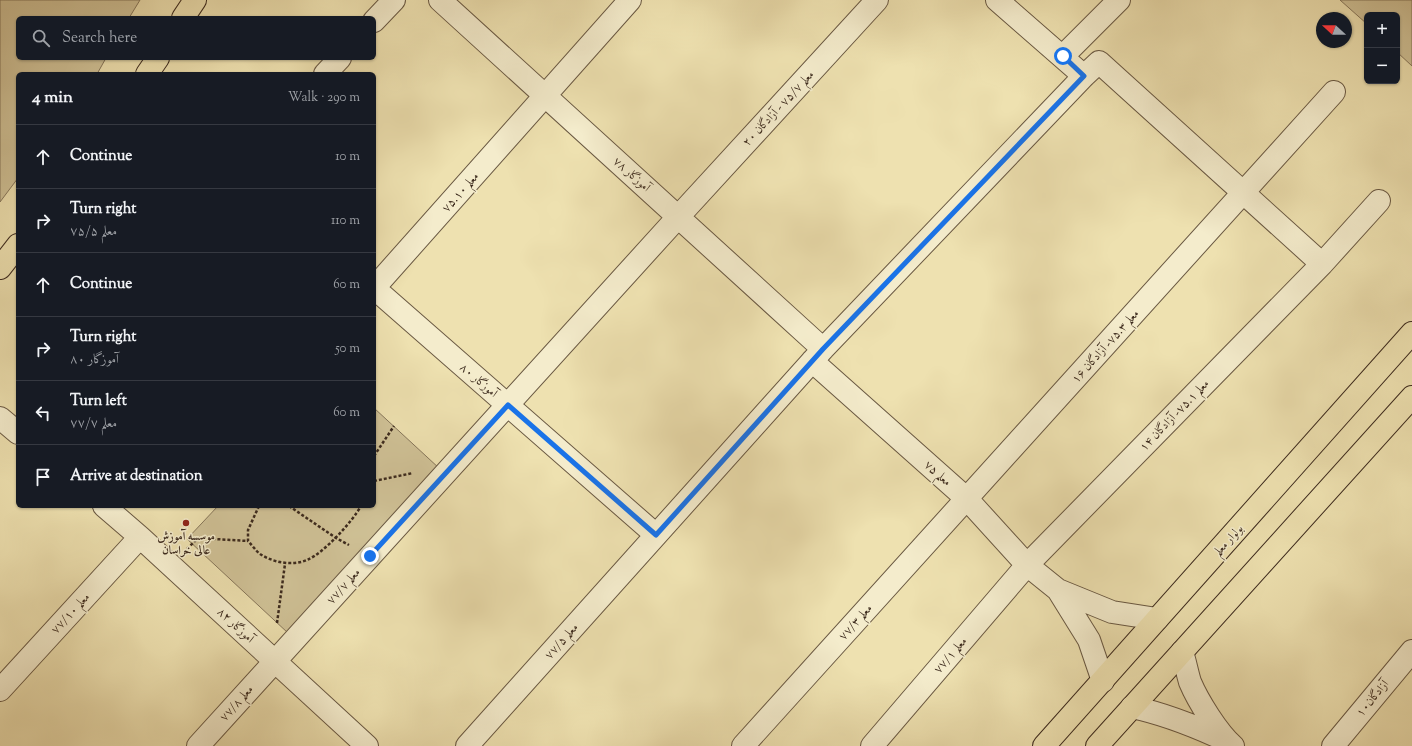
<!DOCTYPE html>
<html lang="en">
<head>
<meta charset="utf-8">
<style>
	:root { --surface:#171b24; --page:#20242c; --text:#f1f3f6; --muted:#9ea1a6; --line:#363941 }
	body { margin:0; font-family:"Sorts Mill Goudy",Amiri,serif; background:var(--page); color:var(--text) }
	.controls { position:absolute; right:12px; top:12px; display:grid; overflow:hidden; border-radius:6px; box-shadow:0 1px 3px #0004 }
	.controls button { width:36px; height:36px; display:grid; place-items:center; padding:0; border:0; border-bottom:1px solid var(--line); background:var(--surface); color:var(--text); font:20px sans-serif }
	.compass { position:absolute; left:1316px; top:12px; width:36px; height:36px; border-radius:50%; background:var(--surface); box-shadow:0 1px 3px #0004; rotate:291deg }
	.stop { position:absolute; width:12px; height:12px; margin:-9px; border:3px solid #1a73e8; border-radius:50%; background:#fff }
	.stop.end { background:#1a73e8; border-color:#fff; box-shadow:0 1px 4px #0008 }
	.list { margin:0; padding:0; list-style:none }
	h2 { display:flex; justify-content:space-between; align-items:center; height:52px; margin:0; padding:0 16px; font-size:17px }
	h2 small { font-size:13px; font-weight:400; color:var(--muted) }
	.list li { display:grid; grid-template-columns:26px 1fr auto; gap:12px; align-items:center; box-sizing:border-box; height:64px; padding:0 16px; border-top:1px solid var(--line) }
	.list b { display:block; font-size:15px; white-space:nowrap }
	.list p { margin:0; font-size:13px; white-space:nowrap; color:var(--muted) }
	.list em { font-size:13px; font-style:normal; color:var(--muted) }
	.icon { flex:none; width:22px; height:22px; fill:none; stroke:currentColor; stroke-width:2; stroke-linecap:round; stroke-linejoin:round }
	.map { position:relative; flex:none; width:1412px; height:746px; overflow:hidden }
	.search { position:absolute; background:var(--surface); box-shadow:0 1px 3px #0004; left:16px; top:16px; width:360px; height:44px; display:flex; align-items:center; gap:10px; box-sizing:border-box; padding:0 14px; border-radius:6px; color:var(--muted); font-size:15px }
	.panel { position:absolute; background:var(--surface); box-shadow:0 1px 3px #0004; left:16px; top:72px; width:360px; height:436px; border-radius:6px }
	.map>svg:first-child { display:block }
</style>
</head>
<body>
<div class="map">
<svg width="1412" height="746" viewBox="0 0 1412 746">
	<rect width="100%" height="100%" fill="#eee1b0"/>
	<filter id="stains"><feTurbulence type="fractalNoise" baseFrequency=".005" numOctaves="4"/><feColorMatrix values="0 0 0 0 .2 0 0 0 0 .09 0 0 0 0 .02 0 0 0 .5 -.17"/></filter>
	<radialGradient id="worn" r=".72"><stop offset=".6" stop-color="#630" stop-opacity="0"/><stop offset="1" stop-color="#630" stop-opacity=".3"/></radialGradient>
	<path fill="#d0c297" stroke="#86765a" d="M0,0h140l-11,18h-111v40h88l-9,16h-79v104l-18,24z
		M1340,0h72v66l-15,-14v-37h-30v9z
		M374,408l66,61 -152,164 -101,-94 31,-33h156z"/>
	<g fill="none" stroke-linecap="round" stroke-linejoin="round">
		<defs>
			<path id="minor" d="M440,0l383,349
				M997,0l87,76
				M374,21l20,-21
				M1063,56l56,-56
				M325,74l15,-16
				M374,288l256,-288
				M374,288l282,247
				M812,361l155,138 60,66 31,25 54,22 45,7
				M0,418l18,15
				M104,506l36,31 227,209
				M1058,590l31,50 14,41
				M1182,652c3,9 5,20 8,30 8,19 28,51 43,64
				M0,690l140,-153
				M1132,707c33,7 63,19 93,33
				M198,746l480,-529 199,-217
				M467,746l356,-397 261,-273 15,-14 223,202
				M743,746l591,-654
				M872,746l155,-181 295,-301 57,-63
				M1333,746l79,-95"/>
			<path id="major" d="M183,18l12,-18
				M147,74l11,-16
				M0,268l18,-23
				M1044,746l368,-413
				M1097,746l315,-349"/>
		</defs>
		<use href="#minor" stroke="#695842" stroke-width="24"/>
		<use href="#major" stroke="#3d2b1e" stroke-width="24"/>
		<path stroke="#3d2b1e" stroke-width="2.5" stroke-dasharray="3 2" stroke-linecap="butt" d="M374,456l20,-30
			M374,481l39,-8
			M259,506l-11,24v11c4,4 8,10 12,13 14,9 33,12 47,6 17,-7 45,-38 54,-54
			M289,506l47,32 13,7
			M187,549l11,-11 50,3
			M277,623l8,-59"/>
		<use href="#minor" stroke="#f4eccc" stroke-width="22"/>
		<use href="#major" stroke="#eee1b0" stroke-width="22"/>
	</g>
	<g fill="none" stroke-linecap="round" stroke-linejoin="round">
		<path stroke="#1a73e8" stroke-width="5" d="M370,556l138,-151 148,130 167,-186 261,-273 -21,-20"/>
	</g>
	<circle fill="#8f2418" stroke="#f4eccc" stroke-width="1.5" cx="186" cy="523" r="4"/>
	<g text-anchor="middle" stroke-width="3" stroke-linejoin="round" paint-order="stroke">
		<g font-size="12" fill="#3d2b1e" stroke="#f4eccc">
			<text transform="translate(778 108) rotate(-47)" y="4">معلم ۷۵/۷ - آزادگان ۲۰</text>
			<text transform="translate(632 174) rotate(42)" y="4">آموزگار ۷۸</text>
			<text transform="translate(460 192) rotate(-48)" y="4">معلم ۷۵.۱۰</text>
			<text transform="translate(1105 346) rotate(-48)" y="4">معلم ۷۵.۳- آزادگان ۱۶</text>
			<text transform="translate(479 380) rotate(41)" y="4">آموزگار ۸۰</text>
			<text transform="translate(1174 415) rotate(-46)" y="4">معلم ۷۵.۱- آزادگان ۱۴</text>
			<text transform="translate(938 473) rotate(42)" y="4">معلم ۷۵</text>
			<text transform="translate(1228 540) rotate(-48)" y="4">بولوار معلم</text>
			<text transform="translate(343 586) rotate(-48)" y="4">معلم ۷۷/۷</text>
			<text transform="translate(70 613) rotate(-47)" y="4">معلم ۷۷/۱۰</text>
			<text transform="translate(855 622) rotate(-48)" y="4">معلم ۷۷/۳</text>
			<text transform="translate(236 625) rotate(43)" y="4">آموزگار ۸۲</text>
			<text transform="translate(561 641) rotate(-48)" y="4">معلم ۷۷/۵</text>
			<text transform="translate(950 655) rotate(-49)" y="4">معلم ۷۷/۱</text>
			<text transform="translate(1372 698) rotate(-50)" y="4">آزادگان۱۰</text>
			<text transform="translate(236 703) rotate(-48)" y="4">معلم ۷۷/۸</text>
		</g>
		<g font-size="12" font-weight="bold" fill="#3d2b1e" stroke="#f4eccc">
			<text x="186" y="540">موسسه آموزش<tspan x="186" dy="14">عالی خراسان</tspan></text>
		</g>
	</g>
	<rect width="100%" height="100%" filter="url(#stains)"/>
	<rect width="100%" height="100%" fill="url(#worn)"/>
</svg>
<div class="controls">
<button>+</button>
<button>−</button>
</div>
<svg class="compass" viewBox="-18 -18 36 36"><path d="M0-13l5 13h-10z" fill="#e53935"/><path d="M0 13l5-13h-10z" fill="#9ea1a6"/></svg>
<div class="stop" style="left:1063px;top:56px"></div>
<div class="stop end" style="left:370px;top:556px"></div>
<div class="search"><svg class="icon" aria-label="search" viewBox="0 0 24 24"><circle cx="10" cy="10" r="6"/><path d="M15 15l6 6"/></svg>Search here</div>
<section class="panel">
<h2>4 min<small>Walk · 290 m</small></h2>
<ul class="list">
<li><svg class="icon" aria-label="ahead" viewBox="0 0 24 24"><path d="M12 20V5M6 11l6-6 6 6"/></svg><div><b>Continue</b></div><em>10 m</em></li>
<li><svg class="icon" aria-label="right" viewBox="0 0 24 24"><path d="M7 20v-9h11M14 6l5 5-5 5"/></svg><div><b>Turn right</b><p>معلم ۷۵/۵</p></div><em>110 m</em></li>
<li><svg class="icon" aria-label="ahead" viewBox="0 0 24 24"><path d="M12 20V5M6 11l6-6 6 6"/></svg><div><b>Continue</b></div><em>60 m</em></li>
<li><svg class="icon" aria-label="right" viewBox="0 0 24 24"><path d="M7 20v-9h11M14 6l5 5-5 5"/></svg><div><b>Turn right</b><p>آموزگار ۸۰</p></div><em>50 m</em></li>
<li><svg class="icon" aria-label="left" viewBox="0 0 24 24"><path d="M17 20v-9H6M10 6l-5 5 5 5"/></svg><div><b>Turn left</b><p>معلم ۷۷/۷</p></div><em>60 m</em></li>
<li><svg class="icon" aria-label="arrive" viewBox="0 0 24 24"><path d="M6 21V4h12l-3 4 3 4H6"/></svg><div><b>Arrive at destination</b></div></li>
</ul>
</section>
</div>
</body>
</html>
